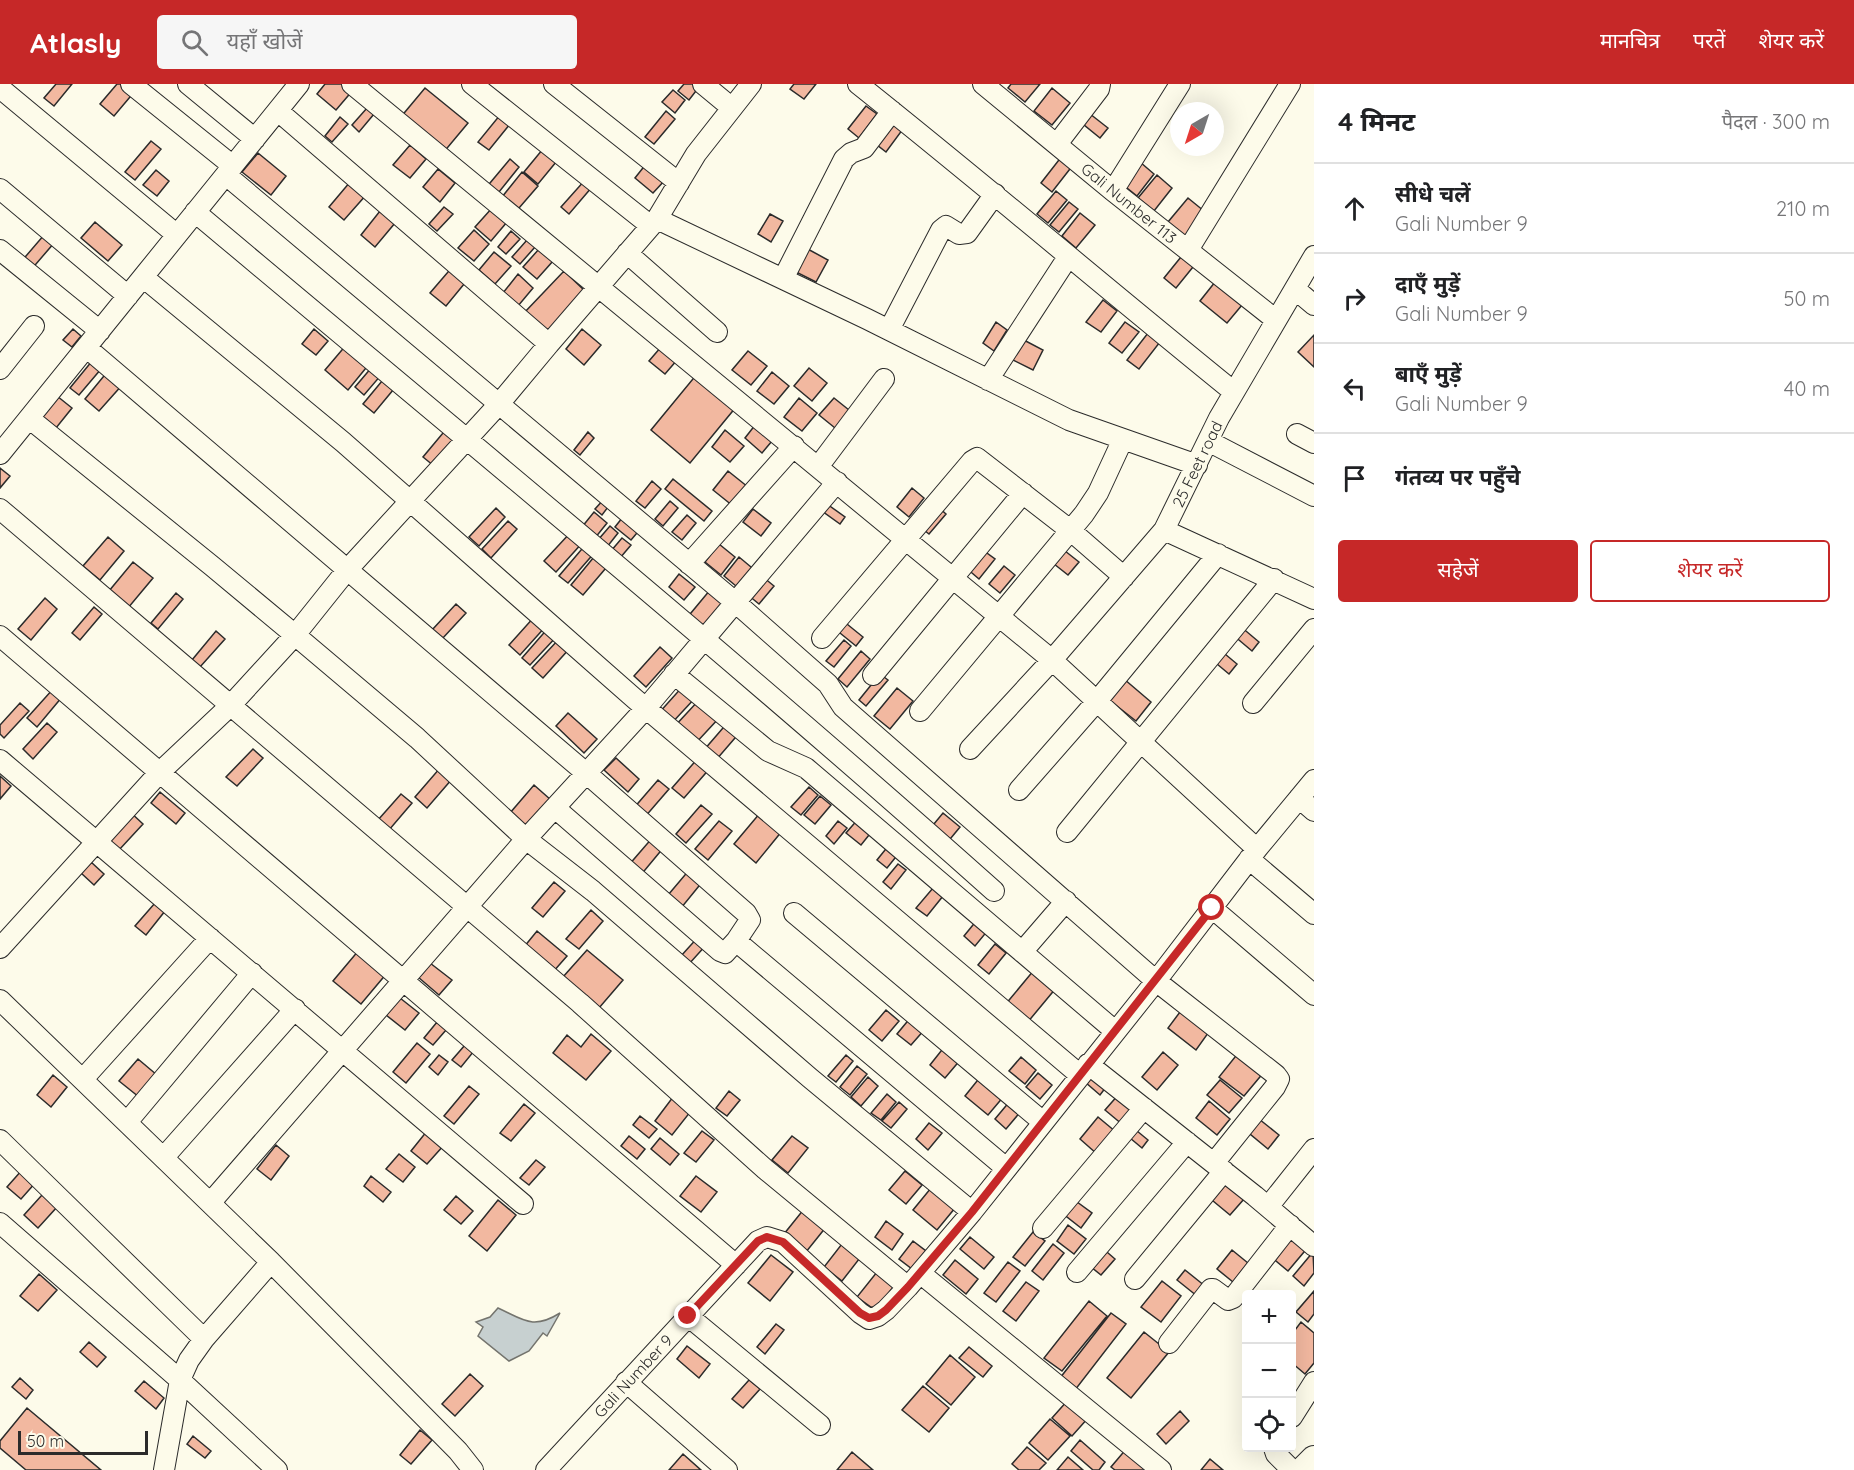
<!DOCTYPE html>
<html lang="hi">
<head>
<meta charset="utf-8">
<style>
	:root { --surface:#fff; --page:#f6f6f6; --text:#202124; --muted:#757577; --line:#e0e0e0; --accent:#c62828 }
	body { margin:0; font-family:Quicksand,"Noto Sans Devanagari",sans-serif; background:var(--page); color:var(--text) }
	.controls { position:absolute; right:18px; bottom:18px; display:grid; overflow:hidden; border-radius:6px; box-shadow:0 6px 24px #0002 }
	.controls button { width:54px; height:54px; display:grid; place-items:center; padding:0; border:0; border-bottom:2px solid var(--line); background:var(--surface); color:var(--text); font:30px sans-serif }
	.compass { position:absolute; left:1170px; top:18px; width:54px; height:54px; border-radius:50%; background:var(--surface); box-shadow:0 6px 24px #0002; rotate:219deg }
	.scale { position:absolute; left:18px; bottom:15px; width:130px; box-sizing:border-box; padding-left:6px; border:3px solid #2b2b2b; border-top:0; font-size:16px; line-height:21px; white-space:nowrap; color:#2b2b2b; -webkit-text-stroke:4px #fdfbea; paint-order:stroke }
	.stop { position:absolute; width:18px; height:18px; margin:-14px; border:4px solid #c62828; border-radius:50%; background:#fff }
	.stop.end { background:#c62828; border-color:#fff; box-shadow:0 2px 6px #0008 }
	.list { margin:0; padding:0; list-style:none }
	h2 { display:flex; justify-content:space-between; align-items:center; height:78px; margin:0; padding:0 24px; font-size:26px }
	h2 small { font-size:20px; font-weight:400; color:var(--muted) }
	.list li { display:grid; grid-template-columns:39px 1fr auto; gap:18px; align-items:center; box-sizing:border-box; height:90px; padding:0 24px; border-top:2px solid var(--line) }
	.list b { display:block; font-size:22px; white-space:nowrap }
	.list p { margin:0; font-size:20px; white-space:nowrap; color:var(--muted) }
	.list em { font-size:20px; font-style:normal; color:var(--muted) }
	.actions { display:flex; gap:12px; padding:18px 24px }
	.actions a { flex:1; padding:14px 0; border:2px solid var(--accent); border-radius:6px; text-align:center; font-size:21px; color:var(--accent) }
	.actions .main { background:var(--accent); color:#fff }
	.icon { flex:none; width:33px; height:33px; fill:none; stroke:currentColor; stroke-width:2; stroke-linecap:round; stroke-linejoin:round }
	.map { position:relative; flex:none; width:1314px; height:1386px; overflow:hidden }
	header { display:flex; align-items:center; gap:36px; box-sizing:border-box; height:84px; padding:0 30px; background:var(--accent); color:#fff }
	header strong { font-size:28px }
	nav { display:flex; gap:33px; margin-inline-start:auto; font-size:21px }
	.search { width:420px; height:54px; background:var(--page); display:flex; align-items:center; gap:15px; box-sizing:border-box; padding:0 21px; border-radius:6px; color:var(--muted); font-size:22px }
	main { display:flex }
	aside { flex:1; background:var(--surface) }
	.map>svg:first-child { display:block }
</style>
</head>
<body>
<header>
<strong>Atlasly</strong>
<div class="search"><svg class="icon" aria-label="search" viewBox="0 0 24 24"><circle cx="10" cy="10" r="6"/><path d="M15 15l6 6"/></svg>यहाँ खोजें</div>
<nav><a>मानचित्र</a><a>परतें</a><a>शेयर करें</a></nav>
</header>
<main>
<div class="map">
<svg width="1314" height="1386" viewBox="0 0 1314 1386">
	<rect width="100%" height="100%" fill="#fdfbea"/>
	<path fill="#c7d0d0" stroke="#74746e" stroke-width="1.5" d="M498,1224c26,12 35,22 62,5l-13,23 -4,-3 -14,18 -20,10 -31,-25 5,-9 -7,-5 14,-5z"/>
	<path fill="#f2b8a0" stroke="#2b2b2b" stroke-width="1.5" d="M56,0h16l-18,22 -10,-8z
		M117,0h10l8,7 -21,25 -14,-12z
		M325,0h20l8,6 -17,20 -19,-16z
		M684,0h12l3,3 -10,13 -11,-9z
		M794,0h22l-12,15 -14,-10z
		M1011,0h29l-15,18 -17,-14z
		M425,4l43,35 -25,30 -43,-35z
		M1052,4l18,15 -18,22 -18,-14z
		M673,6l12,10 -10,13 -13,-11z
		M866,22l11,8 -18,24 -11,-9z
		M367,24l7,6 -15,18 -7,-7z
		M1085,26l23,18 -8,10 -22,-18z
		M666,27l9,8 -21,25 -9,-7z
		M500,31l10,9 -21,26 -11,-8z
		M340,33l8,7 -16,18 -7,-6z
		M889,35l14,10 -17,23 -14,-11z
		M151,57l10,8 -26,31 -10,-8z
		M547,60l14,12 -23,28 -14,-12z
		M410,61l16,14 -16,19 -17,-13z
		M258,69l28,23 -15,19 -29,-23z
		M1062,72l11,9 -21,27 -11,-9z
		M510,75l9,8 -24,30 -10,-8z
		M1140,78l14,12 -17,22 -15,-12z
		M646,80l19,16 -12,13 -18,-15z
		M438,85l17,14 -15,19 -17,-15z
		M156,86l13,11 -12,15 -14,-11z
		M522,88l16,14 -25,29 -15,-13z
		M1157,91l15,13 -18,23 -16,-13z
		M585,96l7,7 -23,27 -8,-7z
		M350,98l16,13 -22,25 -15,-13z
		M1056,107l11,9 -19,23 -11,-9z
		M1188,114l16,13 -19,25 -17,-14z
		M1069,118l9,7 -19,23 -9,-7z
		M444,123l9,7 -16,17 -8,-7z
		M492,124l15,14 -16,19 -16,-14z
		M380,127l15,12 -20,24 -14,-12z
		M1080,129l15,12 -19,23 -14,-12z
		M770,130l13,7 -12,21 -13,-8z
		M95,138l27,23 -14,16 -27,-23z
		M474,146l15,14 -15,17 -16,-13z
		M511,147l9,8 -14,15 -8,-7z
		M44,151l10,8 -24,28 -10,-8z
		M527,156l8,7 -15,17 -8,-7z
		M804,163l24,13 -12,22 -24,-12z
		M539,165l14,12 -16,18 -14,-12z
		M494,168l17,14 -16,18 -16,-14z
		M1185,168l12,10 -21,26 -12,-10z
		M454,181l15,13 -23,28 -16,-13z
		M564,187l22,21 -40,42 -22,-21z
		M518,190l15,14 -15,18 -15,-13z
		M1219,193l28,22 -20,24 -27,-22z
		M1103,216l14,11 -16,21 -15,-10z
		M996,238l11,8 -13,21 -11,-8z
		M1125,238l14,10 -17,21 -13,-10z
		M73,245l8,7 -9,11 -9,-7z
		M314,245l14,12 -12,14 -14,-11z
		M582,245l19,16 -17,20 -18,-16z
		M1148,249l12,9 -21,27 -12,-9z
		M1314,251v32l-16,-15z
		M1020,254l23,12 -10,20 -24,-12z
		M347,260l23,19 -22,27 -23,-20z
		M661,263l16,13 -12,14 -16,-13z
		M748,267l19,15 -16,19 -19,-15z
		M92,277l9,8 -22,26 -9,-7z
		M372,283l10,7 -18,21 -9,-8z
		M809,284l18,15 -15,18 -18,-15z
		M108,287l15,13 -24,27 -14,-12z
		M772,288l17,14 -15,18 -17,-13z
		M697,290l39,33 -46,56 -39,-33z
		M387,291l11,9 -24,29 -11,-9z
		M57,312l15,12 -16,20 -15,-13z
		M799,314l18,15 -15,18 -18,-14z
		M834,314l20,16 -14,18 -21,-17z
		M759,336l18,15 -15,18 -17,-15z
		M448,343l11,9 -25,30 -11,-9z
		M725,346l19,16 -14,16 -18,-15z
		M588,348l6,6 -14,17 -6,-5z
		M0,384l10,8 -10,12z
		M728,387l20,16 -15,19 -20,-16z
		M673,395l39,32 -8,10 -39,-32z
		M652,397l9,8 -16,19 -9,-7z
		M912,404l12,10 -15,19 -12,-10z
		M605,414l6,5 -9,12 -7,-6z
		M670,417l8,7 -15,18 -8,-7z
		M827,420l18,13 -5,7 -18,-13z
		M936,421l10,9 -17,20 -10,-8z
		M496,424l9,9 -26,29 -10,-9z
		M753,425l18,14 -10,13 -18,-14z
		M594,428l13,11 -12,15 -13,-11z
		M626,429l16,14 -11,13 -16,-13z
		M687,431l9,8 -14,17 -10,-8z
		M508,437l9,8 -26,29 -9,-9z
		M610,442l8,7 -11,14 -9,-7z
		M571,448l12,10 -27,30 -12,-11z
		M108,453l16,14 -24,29 -17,-14z
		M622,454l9,7 -11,13 -9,-7z
		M587,459l9,8 -28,32 -9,-7z
		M719,460l16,13 -14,18 -16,-13z
		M1060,463l19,15 -11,13 -19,-15z
		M980,464l15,11 -16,20 -14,-12z
		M598,468l13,10 -28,33 -12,-10z
		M739,473l18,15 -15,19 -18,-15z
		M133,478l20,16 -25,30 -19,-17z
		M1004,482l11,9 -15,18 -11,-9z
		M679,490l16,13 -11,13 -15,-13z
		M763,493l11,9 -15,18 -11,-9z
		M710,506l19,15 -24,29 -19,-15z
		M176,509l7,6 -25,30 -7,-6z
		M45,514l12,11 -26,31 -13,-11z
		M456,520l10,9 -24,26 -10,-9z
		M94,523l8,7 -22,26 -8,-7z
		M535,532l11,10 -26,29 -11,-10z
		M842,536l21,17 -7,9 -21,-17z
		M1240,542l19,16 -7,9 -19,-16z
		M549,543l9,8 -28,30 -8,-7z
		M216,547l9,8 -25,28 -8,-7z
		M559,555l11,9 -27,30 -11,-10z
		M844,556l7,6 -17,21 -8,-6z
		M660,563l12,11 -26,29 -12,-11z
		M1219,565l18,15 -8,10 -18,-15z
		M861,567l9,8 -23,28 -9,-8z
		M880,590l8,6 -22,26 -7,-6z
		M1124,595l27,23 -15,19 -28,-22z
		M684,601l12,12 -26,28 -12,-11z
		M897,604l16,13 -23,28 -16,-13z
		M53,605l9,8 -25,30 -10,-9z
		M699,616l20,18 -25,27 -20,-18z
		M20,619l9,8 -25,27 -4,-4v-9z
		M568,629l29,26 -13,14 -28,-27z
		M729,637l12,10 -25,29 -12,-10z
		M47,639l10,9 -24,27 -10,-10z
		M253,665l10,9 -26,28 -11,-9z
		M699,673l12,10 -27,31 -12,-10z
		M616,674l23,21 -11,13 -24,-22z
		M440,684l12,11 -25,29 -12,-11z
		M0,692l11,10 -11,13z
		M658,696l11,9 -25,29 -11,-9z
		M534,701l17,15 -24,28 -17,-15z
		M809,703l9,8 -17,20 -10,-8z
		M160,708l25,21 -9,11 -25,-21z
		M401,710l11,9 -23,27 -11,-10z
		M820,712l11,9 -16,19 -11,-9z
		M701,721l11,9 -26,29 -10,-9z
		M128,726l15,14 -24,26 -15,-14z
		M760,729l22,18 -26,32 -22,-19z
		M943,729l17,14 -14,17 -17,-14z
		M859,734l14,12 -12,15 -15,-12z
		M719,737l13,10 -24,29 -13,-11z
		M838,737l9,7 -13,16 -8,-8z
		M653,753l11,10 -24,29 -12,-10z
		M889,761l10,8 -12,15 -10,-8z
		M91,778l13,12 -10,11 -13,-12z
		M898,780l8,6 -15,19 -8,-7z
		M690,785l13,12 -26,32 -14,-12z
		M554,798l11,9 -22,26 -11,-9z
		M933,804l10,8 -16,20 -11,-8z
		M155,819l10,8 -19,24 -11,-9z
		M591,826l12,11 -24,28 -13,-10z
		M977,836l12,9 -14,17 -11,-10z
		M537,847l30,25 -14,16 -29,-25z
		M699,852l8,8 -18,20 -8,-8z
		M995,860l11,9 -17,21 -11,-9z
		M359,866l28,23 -26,31 -28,-23z
		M587,866l36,30 -24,28 -36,-31z
		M430,879l22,17 -13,15 -21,-18z
		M1034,886l22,18 -29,35 -22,-18z
		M400,914l19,15 -14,17 -19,-15z
		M1183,924l28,21 -15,21 -28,-22z
		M886,926l13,11 -17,20 -13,-11z
		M911,933l14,12 -14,16 -14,-11z
		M437,938l9,8 -13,15 -9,-7z
		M591,950l20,17 -25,29 -33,-27 14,-18 14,12z
		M417,959l13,11 -24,29 -13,-11z
		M465,961l9,6 -13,16 -9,-7z
		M945,962l16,13 -16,19 -15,-13z
		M1163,968l15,13 -21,25 -15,-13z
		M1239,968l25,20 -20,24 -25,-19z
		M439,971l9,7 -10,13 -9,-8z
		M846,971l7,6 -17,21 -8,-6z
		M1021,973l15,13 -11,14 -16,-13z
		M138,975l19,16 -18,22 -20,-16z
		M857,982l10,8 -17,21 -10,-8z
		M1038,989l14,12 -12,14 -14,-12z
		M53,991l14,12 -16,20 -14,-12z
		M1092,991l14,12 -6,8 -15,-13z
		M981,992l23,20 -16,19 -23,-19z
		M868,993l10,9 -17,20 -10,-9z
		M1220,996l22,18 -13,15 -22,-18z
		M469,1002l10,8 -25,30 -10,-8z
		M729,1007l11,9 -13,16 -11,-8z
		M887,1010l9,8 -15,18 -10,-7z
		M1119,1010l17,15 -13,16 -18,-15z
		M673,1013l18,14 -19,24 -17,-14z
		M1010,1017l12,9 -16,19 -11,-10z
		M1209,1017l21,18 -13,16 -21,-17z
		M899,1018l8,7 -16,19 -9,-7z
		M524,1020l11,9 -24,28 -11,-8z
		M1254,1031l25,20 -11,14 -24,-20z
		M640,1032l17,13 -8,9 -16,-13z
		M1098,1033l18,15 -19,22 -17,-15z
		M929,1039l13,10 -14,17 -12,-11z
		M1131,1042l17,14 -6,8 -18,-15z
		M427,1047l17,14 -17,19 -16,-13z
		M702,1047l12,9 -18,22 -12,-9z
		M629,1052l16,13 -8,10 -16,-13z
		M792,1052l16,12 -20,25 -16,-13z
		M660,1054l19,16 -9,11 -19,-16z
		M276,1061l13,11 -18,24 -14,-11z
		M399,1070l16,13 -12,15 -17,-13z
		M536,1076l9,7 -16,18 -9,-7z
		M22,1086l14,12 -15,17 -14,-12z
		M905,1087l17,14 -16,19 -17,-14z
		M371,1092l20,16 -8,10 -19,-16z
		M696,1092l21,16 -16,20 -21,-16z
		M1220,1096l24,19 -14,16 -23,-19z
		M931,1104l24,20 -18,22 -24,-20z
		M42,1111l15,12 -19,21 -14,-13z
		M456,1112l17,15 -12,13 -17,-14z
		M1073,1115l19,14 -11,15 -19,-15z
		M498,1116l18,15 -29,36 -18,-15z
		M804,1125l22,18 -20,25 -22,-18z
		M886,1137l17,13 -11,16 -17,-13z
		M1068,1141l18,14 -12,15 -17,-13z
		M1290,1147l19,15 -21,25 -18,-15z
		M1033,1148l12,9 -20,25 -12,-9z
		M970,1153l24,20 -10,12 -24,-20z
		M845,1156l18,14 -21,27 -18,-14z
		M913,1157l13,10 -14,18 -13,-10z
		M1053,1160l11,9 -21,27 -11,-9z
		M1100,1162l15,13 -14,16 -15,-12z
		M1232,1166l16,13 -15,19 -16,-13z
		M1313,1168l1,21 -10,13 -11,-10z
		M771,1171l22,17 -23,29 -22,-18z
		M955,1176l23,19 -12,15 -23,-19z
		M1008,1178l12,9 -24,31 -12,-9z
		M1185,1186l20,16 -8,10 -20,-16z
		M877,1188l17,14 -19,24 -18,-13z
		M39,1190l18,16 -19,21 -18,-15z
		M1162,1197l19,15 -20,26 -20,-15z
		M1026,1198l13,9 -23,30 -13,-10z
		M1314,1207v23l-6,8 -12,-10z
		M1089,1217l18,15 -45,55 -18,-13z
		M1111,1229l15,11 -51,66 -15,-12z
		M1301,1238l13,11v30l-9,11 -13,-11v-29z
		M776,1240l8,6 -19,24 -8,-7z
		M1144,1248l25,20 -38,46 -24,-20z
		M89,1258l17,15 -9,10 -17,-15z
		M687,1262l23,18 -11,14 -22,-19z
		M969,1263l23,19 -9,11 -24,-19z
		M950,1271l25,22 -24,28 -25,-21z
		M470,1290l13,12 -28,30 -13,-12z
		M20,1294l13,12 -7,9 -14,-12z
		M749,1296l11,9 -17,19 -11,-9z
		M144,1297l20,17 -8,11 -21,-18z
		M923,1302l26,22 -20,24 -27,-22z
		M1068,1316l20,18 -16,18 -20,-18z
		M27,1324l74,62h-75l-26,-22v-7z
		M1180,1327l9,10 -23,23 -9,-10z
		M1050,1335l20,17 -22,24 -19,-17z
		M420,1346l12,10 -21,24 -11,-9z
		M193,1352l18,15 -6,7 -18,-14z
		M1080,1356l25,22 -6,8h-6l-22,-19z
		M1027,1363l19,16 -7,7h-20l-7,-6z
		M1127,1364l23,22h-35l-4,-3z
		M852,1368l21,18h-36z
		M683,1370l18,16h-32z
		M1068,1373l15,13h-26z
		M1210,1375l13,11h-22z"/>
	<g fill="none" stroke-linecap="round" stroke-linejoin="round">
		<defs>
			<path id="minor" d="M131,0l102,82
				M188,0l67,55
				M299,0l-156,193 200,165 292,257 445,376
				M352,0l700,576 -82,89
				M472,0l179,142
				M554,0l125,99
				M703,0l29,24
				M858,0c127,101 250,206 376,308
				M983,0l130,107 163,129
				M0,4l177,147
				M278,27l271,233 108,-125 39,-65 55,-70
				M1057,60l42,-55 1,-5
				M226,91l509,427 93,82 15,23 313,274 120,94 3,4 -4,8 -61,76
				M0,105l128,107
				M1113,107l67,-107
				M195,128c268,225 538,446 799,679
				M657,135l210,100 202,101 128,45
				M0,166l100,81
				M1188,166l102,-166
				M627,169l90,79
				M783,195l61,-120 7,-6 13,-5 28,-37
				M1295,205l19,16
				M889,246l52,-100 5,-4 13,8 8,-1 28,-39
				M87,264l499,425 160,140 4,7 -14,21 270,227
				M0,285l34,-43
				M988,296l80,-123
				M30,335l182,147 83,69 122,103 109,101 67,52 217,187 162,134
				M1297,350l17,9
				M1208,357l106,55
				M0,370l143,-177
				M818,383l66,-88
				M0,425l580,494 185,166 143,118
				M1164,446l150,69
				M689,480l105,-118
				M0,552l736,629
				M822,554l150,-177 5,-3 93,72 54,47
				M674,590l94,77 38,17 309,263
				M873,591l150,-182
				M1253,619l61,-74
				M920,627l164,-197 14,-21 25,-54
				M0,676l523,444
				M1019,706l78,-89 121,-147
				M1299,714l15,13
				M555,724l165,143 5,2 11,-12
				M1067,748l207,-253
				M1257,765l-205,-189 112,-130 55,-112 95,-162
				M1249,775l65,55
				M1212,824l102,87
				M794,829l249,209
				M0,864l160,-176 70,-66 65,-71 52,-65 152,-166 50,-60
				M1022,868l44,-51
				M0,916l271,262 187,189 15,19
				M1088,980l167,132 59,50
				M83,995l127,-141
				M128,1037l124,-148
				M0,1056l204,199
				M164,1073l131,-148
				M211,1118l315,-363 120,-131 191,-226
				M1268,1123l46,-58
				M0,1139l180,157 97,90
				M1043,1144l101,-120
				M1077,1188l110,-130
				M920,1189l241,197
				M1135,1195l89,-108
				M688,1232l132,109
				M1169,1259l42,-54h2l15,11 5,-2 57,-73
				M626,1298l101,88
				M1292,1333l22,-35
				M1274,1364l2,6 16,16
				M164,1386l16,-90 9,-20 15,-21 67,-77
				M546,1386l212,-229 9,-4 16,5 77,71 9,6 9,-3 8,-6 22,-23 64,-75 184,-231 101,-132 57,-69"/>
			<path id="major" d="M1303,1386l11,-11"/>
		</defs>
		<use href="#minor" stroke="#2b2b2b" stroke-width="22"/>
		<use href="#major" stroke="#2b2b2b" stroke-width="28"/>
		<use href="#minor" stroke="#fdfbea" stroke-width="20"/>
		<use href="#major" stroke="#fdfbea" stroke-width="26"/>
	</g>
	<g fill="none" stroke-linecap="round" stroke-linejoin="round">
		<path stroke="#c62828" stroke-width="8" d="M688,1232l70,-75 9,-4 16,5 77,71 9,5 9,-2 8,-6 22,-23 64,-75 240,-304"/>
	</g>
	<g text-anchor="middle" stroke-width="4.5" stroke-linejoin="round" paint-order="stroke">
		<g font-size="16" fill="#2b2b2b" stroke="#fdfbea">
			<text transform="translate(1129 119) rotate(39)" y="6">Gali Number 113</text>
			<text transform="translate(1197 380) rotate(-64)" y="6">25 Feet road</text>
			<text transform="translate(633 1292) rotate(-47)" y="6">Gali Number 9</text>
		</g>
	</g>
</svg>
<div class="controls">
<button>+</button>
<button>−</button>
<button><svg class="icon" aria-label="locate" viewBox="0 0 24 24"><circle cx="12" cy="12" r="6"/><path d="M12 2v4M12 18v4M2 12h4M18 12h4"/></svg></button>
</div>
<svg class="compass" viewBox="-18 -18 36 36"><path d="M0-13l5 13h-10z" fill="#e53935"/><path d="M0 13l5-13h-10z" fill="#757577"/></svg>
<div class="scale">50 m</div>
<div class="stop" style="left:1212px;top:824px"></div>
<div class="stop end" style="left:688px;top:1232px"></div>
</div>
<aside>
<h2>4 मिनट<small>पैदल · 300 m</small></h2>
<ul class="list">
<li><svg class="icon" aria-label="ahead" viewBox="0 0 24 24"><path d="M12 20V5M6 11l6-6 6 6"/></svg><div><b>सीधे चलें</b><p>Gali Number 9</p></div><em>210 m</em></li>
<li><svg class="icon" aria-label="right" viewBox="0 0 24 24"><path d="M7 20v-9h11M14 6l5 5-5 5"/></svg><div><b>दाएँ मुड़ें</b><p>Gali Number 9</p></div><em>50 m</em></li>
<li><svg class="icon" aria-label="left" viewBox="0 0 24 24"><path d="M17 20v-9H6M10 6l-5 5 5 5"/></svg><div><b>बाएँ मुड़ें</b><p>Gali Number 9</p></div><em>40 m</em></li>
<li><svg class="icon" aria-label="arrive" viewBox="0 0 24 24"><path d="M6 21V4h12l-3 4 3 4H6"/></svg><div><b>गंतव्य पर पहुँचे</b></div></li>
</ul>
<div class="actions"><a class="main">सहेजें</a><a>शेयर करें</a></div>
</aside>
</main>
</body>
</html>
